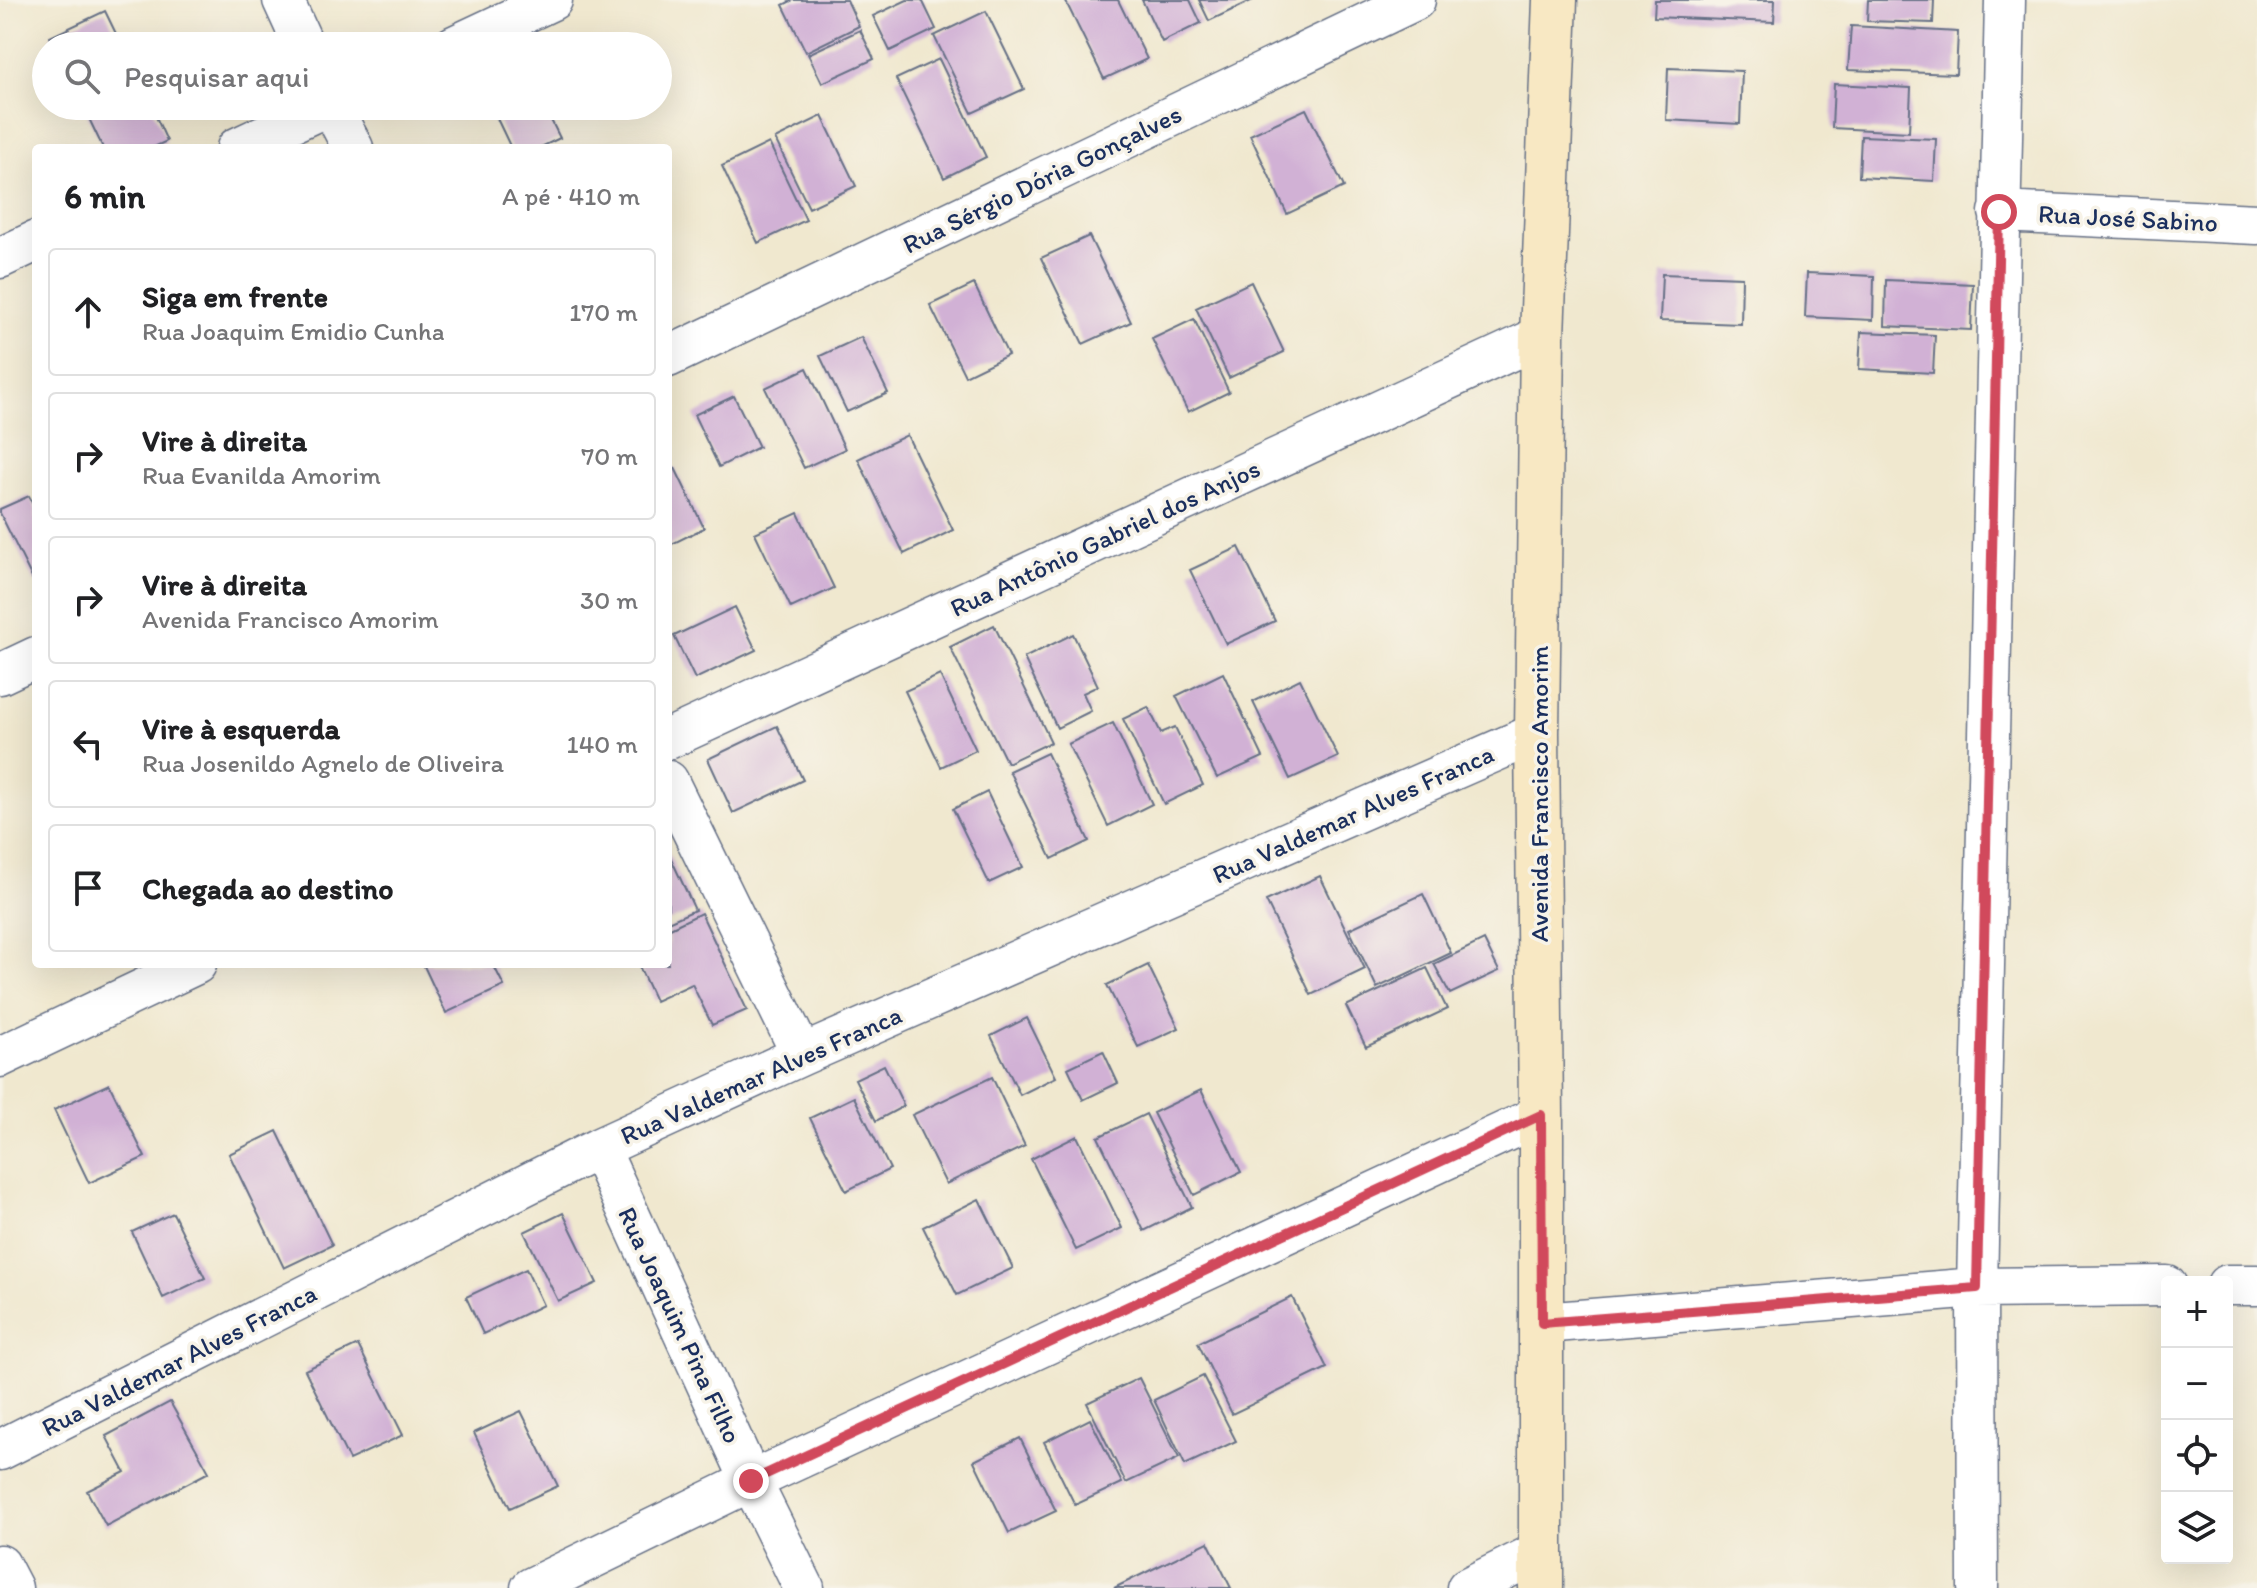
<!DOCTYPE html>
<html lang="pt">
<head>
<meta charset="utf-8">
<style>
	:root { --surface:#fff; --page:#f2f2f2; --text:#202124; --muted:#757577; --line:#e0e0e0 }
	body { margin:0; font-family:Itim,sans-serif; background:var(--page); color:var(--text) }
	.controls { position:absolute; right:24px; bottom:24px; display:grid; overflow:hidden; border-radius:8px; box-shadow:0 8px 32px #0002 }
	.controls button { width:72px; height:72px; display:grid; place-items:center; padding:0; border:0; border-bottom:2px solid var(--line); background:var(--surface); color:var(--text); font:40px sans-serif }
	.stop { position:absolute; width:24px; height:24px; margin:-18px; border:6px solid #d1495b; border-radius:50%; background:#fff }
	.stop.end { background:#d1495b; border-color:#fff; box-shadow:0 2px 8px #0008 }
	.list { margin:0; padding:0; list-style:none }
	h2 { display:flex; justify-content:space-between; align-items:center; height:104px; margin:0; padding:0 32px; font-size:34px }
	h2 small { font-size:26px; font-weight:400; color:var(--muted) }
	.list li { display:grid; grid-template-columns:52px 1fr auto; gap:24px; align-items:center; box-sizing:border-box; height:128px; margin:0 16px 16px; padding:0 16px; border:2px solid var(--line); border-radius:8px }
	.list b { display:block; font-size:30px; white-space:nowrap }
	.list p { margin:0; font-size:26px; white-space:nowrap; color:var(--muted) }
	.list em { font-size:26px; font-style:normal; color:var(--muted) }
	.icon { flex:none; width:44px; height:44px; fill:none; stroke:currentColor; stroke-width:2; stroke-linecap:round; stroke-linejoin:round }
	.map { position:relative; flex:none; width:2257px; height:1588px; overflow:hidden }
	.search { position:absolute; background:var(--surface); box-shadow:0 8px 32px #0002; left:32px; top:32px; width:640px; height:88px; display:flex; align-items:center; gap:20px; box-sizing:border-box; padding:0 28px; border-radius:44px; color:var(--muted); font-size:30px }
	.panel { position:absolute; background:var(--surface); box-shadow:0 8px 32px #0002; left:32px; top:144px; width:640px; height:824px; border-radius:8px }
	.map>svg:first-child { display:block }
</style>
</head>
<body>
<div class="map">
<svg width="2257" height="1588" viewBox="0 0 2257 1588">
	<rect width="100%" height="100%" fill="#f7f3e8"/>
	<filter id="ink" filterUnits="userSpaceOnUse"><feTurbulence type="fractalNoise" baseFrequency=".0125" numOctaves="2"/><feDisplacementMap in="SourceGraphic" scale="16" xChannelSelector="R" yChannelSelector="G"/><feConvolveMatrix kernelMatrix="1 2 1 2 8 2 1 2 1" color-interpolation-filters="sRGB"/></filter>
	<filter id="wash" filterUnits="userSpaceOnUse"><feTurbulence type="fractalNoise" baseFrequency=".006" numOctaves="4" result="noise"/><feDisplacementMap in="SourceGraphic" scale="32" xChannelSelector="R" yChannelSelector="G"/><feGaussianBlur stdDeviation="1.8" result="paint"/><feColorMatrix in="noise" values="0 0 0 0 0 0 0 0 0 0 0 0 0 0 0 0 0 1.4 0 .05"/><feComposite in="paint" operator="in"/></filter>
	<g filter="url(#wash)">
		<rect width="100%" height="100%" fill="#f0e8cf"/>
		<g id="blocks">
			<path fill="#d1b1d5" d="M793,0h54l12,26 -53,26 -23,-47z
				M907,0h15l14,29 -46,22 -17,-35z
				M1065,0h53l29,59 -43,20z
				M1142,0h48l11,23 -39,19z
				M1199,0h54l-44,21z
				M1655,0h120l-1,22 -120,-5z
				M1868,0h66l-1,23 -66,-2z
				M105,11l17,35h-68l-4,-9z
				M986,11l38,78 -52,24 -38,-77z
				M1851,26l107,6 -2,42 -108,-4z
				M860,30l14,29 -52,24 -14,-29z
				M939,59l47,98 -42,21 -48,-99z
				M1668,68l74,3 -2,53 -74,-4z
				M1834,84l77,4 -2,44 -77,-4z
				M83,106h68l16,35 -15,7h-49z
				M491,106h53l16,32 -21,10h-28z
				M1306,109l38,78 -57,27 -37,-79z
				M822,116l34,70 -47,22 -34,-69z
				M1861,136l75,3 -2,42 -75,-4z
				M769,143l37,77 -48,23 -36,-77z
				M1089,236l42,86 -48,22 -42,-86z
				M1807,273l67,3 -1,44 -68,-3z
				M1662,274l80,3 -1,47 -81,-3z
				M1886,280l87,4 -2,46 -86,-4z
				M1251,282l33,70 -55,26 -33,-70z
				M974,284l34,71 -43,21 -35,-71z
				M1194,319l35,73 -41,20 -36,-73z
				M1861,332l74,3 -2,38 -74,-4z
				M861,337l27,56 -41,19 -27,-56z
				M807,368l38,81 -41,19 -39,-80z
				M734,396l25,51 -40,20 -25,-52z
				M907,435l46,95 -49,24 -46,-95z
				M675,468l29,60 -36,18v-75z
				M29,496l7,13v72l-2,1 -34,-69v-4z
				M798,513l36,75 -43,20 -36,-75z
				M1239,547l36,74 -49,23 -36,-74z
				M735,607l21,43 -61,29 -21,-43z
				M994,625l57,117 -44,21 -57,-116z
				M1073,634l25,52 -15,7 8,18 -34,17 -33,-70z
				M1223,673l40,84 -46,21 -41,-82z
				M940,675l36,75 -35,17 -36,-76z
				M1300,679l38,78 -48,22 -37,-77z
				M1148,707l13,26 14,-6 28,58 -39,19 -41,-85z
				M1113,723l39,81 -44,22 -40,-82z
				M777,726l26,54 -70,33 -25,-54z
				M1047,753l42,88 -37,18 -43,-88z
				M987,792l36,75 -34,16 -36,-74z
				M668,852l27,58 -27,12z
				M1320,876l45,93 -54,26 -45,-94z
				M1423,894l28,59 -74,35 -28,-59z
				M701,913l46,97 -35,15 -20,-41 -37,17 -17,-37h30v-35z
				M1484,940l15,31 -49,23 -16,-30z
				M423,964h70l11,22 -58,27z
				M1148,965l31,63 -41,19 -31,-62z
				M1427,968l20,41 -81,38 -20,-41z
				M1027,1018l29,59 -36,18 -29,-59z
				M1103,1051l15,32 -35,17 -15,-32z
				M884,1065l20,41 -28,15 -21,-42z
				M992,1077l33,69 -79,38 -34,-69z
				M109,1084l36,73 -56,26 -35,-73z
				M1201,1090l40,82 -47,23 -41,-82z
				M854,1097l36,72 -44,22 -36,-73z
				M1146,1114l46,93 -48,24 -46,-94z
				M277,1131l55,114 -48,23 -55,-114z
				M1077,1136l45,92 -46,22 -45,-91z
				M979,1199l34,69 -56,27 -34,-68z
				M173,1213l32,65 -42,20 -31,-66z
				M563,1213l34,70 -39,18 -34,-69z
				M526,1269l17,36 -60,29 -17,-37z
				M1292,1297l35,71 -95,46 -34,-71z
				M358,1345l45,90 -54,25 -44,-90z
				M1203,1376l33,65 -51,24 -31,-65z
				M1139,1378l40,80 -53,25 -39,-80z
				M170,1402l39,70 -103,54 -19,-35 38,-19 -19,-36z
				M521,1411l37,75 -48,22 -36,-75z
				M1090,1419l32,64 -47,22 -31,-63z
				M1020,1438l36,73 -47,22 -35,-72z
				M1208,1542l23,46h-117z"/>
		</g>
	</g>
	<g filter="url(#ink)">
		<use href="#blocks" fill-opacity="0" stroke="#667086" stroke-width="2"/>
		<g fill="none" stroke-linecap="round" stroke-linejoin="round">
			<defs>
				<path id="minor" d="M283,0l21,46
					M454,46l98,-46
					M331,106l22,42
					M237,148l90,-42
					M1999,212l258,12
					M0,258l36,-17
					M668,357l747,-357
					M0,674l36,-17
					M668,739l874,-403
					M668,781l134,274
					M0,1057l196,-93
					M599,1148l152,333 53,107
					M2227,1285h30
					M1542,1323l435,-35 190,-2
					M0,1450l599,-302 203,-93 735,-322
					M0,1565l12,23
					M531,1588l220,-107 790,-366
					M1467,1588l74,-37
					M1978,1588l-1,-300 28,-1288"/>
				<path id="secondary" d="M1541,1588v-473l-4,-382 5,-397 13,-336"/>
			</defs>
			<use href="#minor" stroke="#667086" stroke-width="43"/>
			<use href="#secondary" stroke="#667086" stroke-width="47"/>
			<use href="#minor" stroke="#fff" stroke-width="40"/>
			<use href="#secondary" stroke="#f8e8c3" stroke-width="44"/>
		</g>
	</g>
	<g fill="none" stroke-linecap="round" stroke-linejoin="round" filter="url(#ink)">
		<path stroke="#d1495b" stroke-width="10" d="M751,1481l790,-366 1,208 435,-35 22,-1076"/>
	</g>
	<g text-anchor="middle" stroke-width="7" stroke-linejoin="round" paint-order="stroke">
		<g font-size="26" fill="#1b2f5e" stroke="#f7f3e8">
			<text transform="translate(1042 179) rotate(-26)" y="9">Rua Sérgio Dória Gonçalves</text>
			<text transform="translate(2128 218) rotate(3)" y="9">Rua José Sabino</text>
			<text transform="translate(1105 538) rotate(-25)" y="9">Rua Antônio Gabriel dos Anjos</text>
			<text transform="translate(1539 794) rotate(-90)" y="9">Avenida Francisco Amorim</text>
			<text transform="translate(1353 814) rotate(-24)" y="9">Rua Valdemar Alves Franca</text>
			<text transform="translate(761 1075) rotate(-24)" y="9">Rua Valdemar Alves Franca</text>
			<text transform="translate(680 1325) rotate(65)" y="9">Rua Joaquim Pina Filho</text>
			<text transform="translate(179 1360) rotate(-27)" y="9">Rua Valdemar Alves Franca</text>
		</g>
	</g>
</svg>
<div class="controls">
<button>+</button>
<button>−</button>
<button><svg class="icon" aria-label="locate" viewBox="0 0 24 24"><circle cx="12" cy="12" r="6"/><path d="M12 2v4M12 18v4M2 12h4M18 12h4"/></svg></button>
<button><svg class="icon" aria-label="layers" viewBox="0 0 24 24"><path d="M12 4l9 5-9 5-9-5zM3 14l9 5 9-5"/></svg></button>
</div>
<div class="stop" style="left:1999px;top:212px"></div>
<div class="stop end" style="left:751px;top:1481px"></div>
<div class="search"><svg class="icon" aria-label="search" viewBox="0 0 24 24"><circle cx="10" cy="10" r="6"/><path d="M15 15l6 6"/></svg>Pesquisar aqui</div>
<section class="panel">
<h2>6 min<small>A pé · 410 m</small></h2>
<ul class="list">
<li><svg class="icon" aria-label="ahead" viewBox="0 0 24 24"><path d="M12 20V5M6 11l6-6 6 6"/></svg><div><b>Siga em frente</b><p>Rua Joaquim Emidio Cunha</p></div><em>170 m</em></li>
<li><svg class="icon" aria-label="right" viewBox="0 0 24 24"><path d="M7 20v-9h11M14 6l5 5-5 5"/></svg><div><b>Vire à direita</b><p>Rua Evanilda Amorim</p></div><em>70 m</em></li>
<li><svg class="icon" aria-label="right" viewBox="0 0 24 24"><path d="M7 20v-9h11M14 6l5 5-5 5"/></svg><div><b>Vire à direita</b><p>Avenida Francisco Amorim</p></div><em>30 m</em></li>
<li><svg class="icon" aria-label="left" viewBox="0 0 24 24"><path d="M17 20v-9H6M10 6l-5 5 5 5"/></svg><div><b>Vire à esquerda</b><p>Rua Josenildo Agnelo de Oliveira</p></div><em>140 m</em></li>
<li><svg class="icon" aria-label="arrive" viewBox="0 0 24 24"><path d="M6 21V4h12l-3 4 3 4H6"/></svg><div><b>Chegada ao destino</b></div></li>
</ul>
</section>
</div>
</body>
</html>
